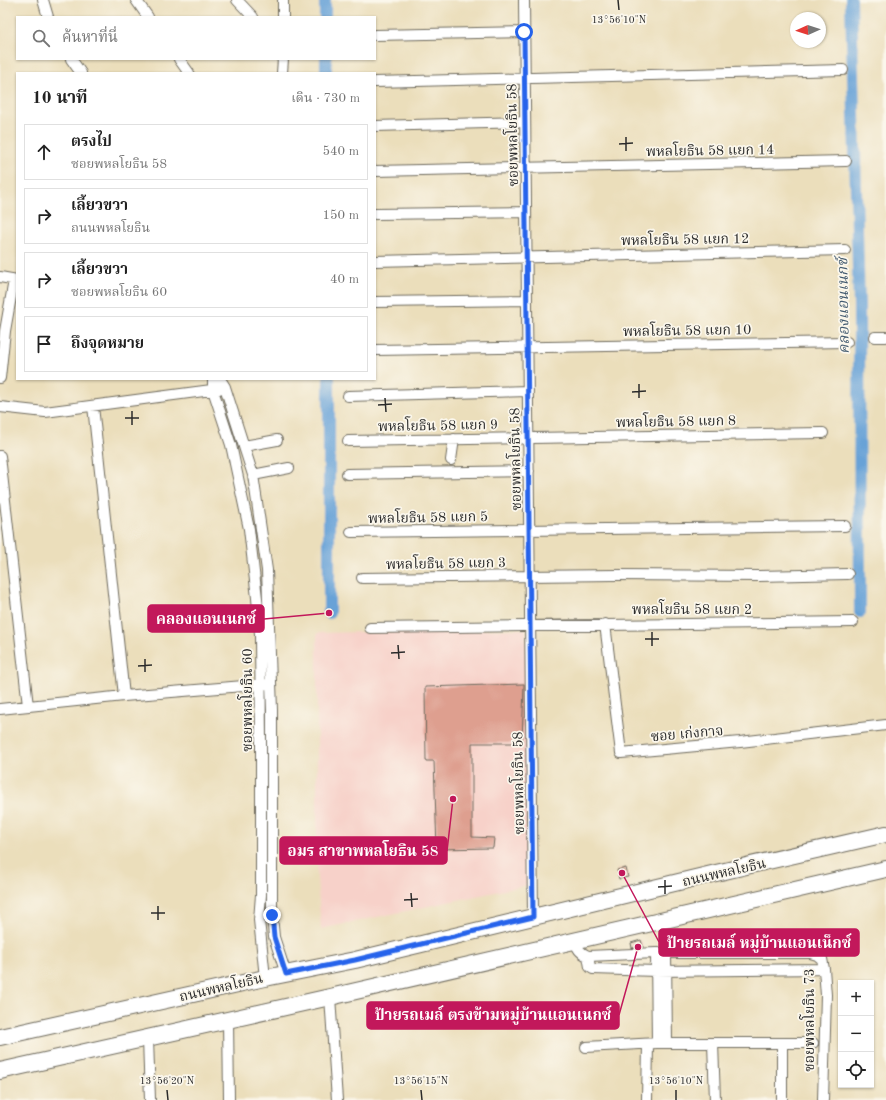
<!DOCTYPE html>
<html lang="th">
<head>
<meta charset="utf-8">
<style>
	:root { --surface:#fff; --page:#f6f6f6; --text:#222; --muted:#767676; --line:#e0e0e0 }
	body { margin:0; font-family:"Old Standard TT","Noto Serif Thai",serif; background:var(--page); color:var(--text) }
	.controls { position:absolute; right:12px; bottom:12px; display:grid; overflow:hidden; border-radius:0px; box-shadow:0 1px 3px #0004 }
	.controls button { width:36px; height:36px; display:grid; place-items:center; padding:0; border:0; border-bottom:1px solid var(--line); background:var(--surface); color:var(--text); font:20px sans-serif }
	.compass { position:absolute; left:790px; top:12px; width:36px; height:36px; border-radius:50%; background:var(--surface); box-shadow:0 1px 3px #0004; rotate:267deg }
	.stop { position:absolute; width:12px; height:12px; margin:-9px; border:3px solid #2563eb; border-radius:50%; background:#fff }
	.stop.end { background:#2563eb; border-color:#fff; box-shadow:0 1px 4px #0008 }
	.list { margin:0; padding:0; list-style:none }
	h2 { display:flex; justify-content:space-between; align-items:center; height:52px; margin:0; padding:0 16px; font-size:17px }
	h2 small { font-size:13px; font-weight:400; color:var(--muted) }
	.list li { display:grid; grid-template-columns:26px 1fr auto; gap:12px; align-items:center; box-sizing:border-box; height:56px; margin:0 8px 8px; padding:0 8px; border:1px solid var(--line); border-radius:0px }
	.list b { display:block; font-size:15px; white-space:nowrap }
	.list p { margin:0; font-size:13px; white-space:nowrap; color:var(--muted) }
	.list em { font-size:13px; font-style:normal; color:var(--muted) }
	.icon { flex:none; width:22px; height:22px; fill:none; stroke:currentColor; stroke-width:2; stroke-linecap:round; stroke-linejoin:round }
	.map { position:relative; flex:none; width:886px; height:1100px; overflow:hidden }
	.search { position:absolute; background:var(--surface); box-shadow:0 1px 3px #0004; left:16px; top:16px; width:360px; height:44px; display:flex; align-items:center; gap:10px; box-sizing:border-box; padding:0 14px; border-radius:0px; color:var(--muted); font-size:15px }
	.panel { position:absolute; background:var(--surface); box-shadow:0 1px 3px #0004; left:16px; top:72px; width:360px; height:308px; border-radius:0px }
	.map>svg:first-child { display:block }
</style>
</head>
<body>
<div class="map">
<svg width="886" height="1100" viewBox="0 0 886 1100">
	<rect width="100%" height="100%" fill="#fbf7ec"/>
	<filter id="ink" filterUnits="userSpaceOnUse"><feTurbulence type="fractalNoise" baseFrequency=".025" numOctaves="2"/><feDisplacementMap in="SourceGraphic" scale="8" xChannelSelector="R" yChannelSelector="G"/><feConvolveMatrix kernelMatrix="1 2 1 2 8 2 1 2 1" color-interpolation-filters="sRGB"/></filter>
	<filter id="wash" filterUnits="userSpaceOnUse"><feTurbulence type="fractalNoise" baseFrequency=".012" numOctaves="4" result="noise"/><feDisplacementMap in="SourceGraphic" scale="16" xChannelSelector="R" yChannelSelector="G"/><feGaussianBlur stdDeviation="0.9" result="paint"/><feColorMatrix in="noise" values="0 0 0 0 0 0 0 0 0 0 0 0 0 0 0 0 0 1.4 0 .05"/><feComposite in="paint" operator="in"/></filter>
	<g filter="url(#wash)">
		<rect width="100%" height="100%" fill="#ebdebb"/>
		<path fill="#f7d1c9" d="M526,629l2,256 -207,44 -4,-51v-245z"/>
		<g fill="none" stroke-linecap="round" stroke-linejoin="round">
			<path stroke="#67a2d7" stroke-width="12" d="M325,0v17
				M851,0l8,305 1,307
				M326,59v14
				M329,613v-234"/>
		</g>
		<g id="blocks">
			<path fill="#de9f8f" d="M524,684l-2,59h-50v94l22,1 -1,10 -56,1 -3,-88h-8l-1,-74z
				M626,868l2,9 -9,2 -2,-9z
				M641,940l2,7 -11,1 -1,-5z"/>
		</g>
	</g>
	<g filter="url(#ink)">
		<use href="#blocks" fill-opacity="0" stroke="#6e6a5d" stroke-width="1"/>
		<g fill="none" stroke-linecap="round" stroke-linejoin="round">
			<defs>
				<path id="street" d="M43,0l5,17
					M136,0l12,17
					M237,0l16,17
					M283,0v17
					M524,0l9,917
					M375,35l149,-3
					M71,59l10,14
					M179,59l10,14
					M282,73l1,-14
					M375,82l468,-12
					M375,126l150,-4
					M375,171l471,-10
					M375,214l151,-2
					M375,261l470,-11
					M0,277l17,3
					M375,302l152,-2
					M875,337h11
					M375,350l472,-8
					M0,378l5,-47 9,-51
					M213,379v11l18,55 18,84 8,69 3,36 1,107v154l-2,25 6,58
					M220,379l5,8 28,88 14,95 5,140v205l2,22 12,37
					M348,396l180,-5
					M93,406l31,290
					M0,407l45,5 174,-23
					M348,441l475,-8
					M244,446l33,-6
					M0,456l28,250
					M451,460l3,-21
					M347,474l182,-3
					M253,475l36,-7
					M351,532l494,-6
					M362,578l255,-3 142,1 89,-2
					M605,624l16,129 119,-11 146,-17
					M370,628l483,-6
					M0,709l124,-13 143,-12
					M574,940c3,8 6,13 14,16l68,-3h154l7,2 5,4 2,10 2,26 -3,105
					M656,953l1,90
					M666,953l1,90
					M588,956l2,11 3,2 63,2 168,-2
					M330,997l7,103
					M228,1019l1,81
					M148,1038l2,62
					M713,1043l2,57
					M782,1044v56
					M586,1047l71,-4h156
					M647,1100l1,-56"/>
				<path id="primary" d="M0,1037l265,-59 90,-18 361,-87 170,-39
					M0,1071l330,-74 556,-128"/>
			</defs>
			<use href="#street" stroke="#6e6a5d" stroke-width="12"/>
			<use href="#primary" stroke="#6e6a5d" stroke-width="18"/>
			<use href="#street" stroke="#fff" stroke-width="10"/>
			<use href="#primary" stroke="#fff" stroke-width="16"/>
		</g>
	</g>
	<g fill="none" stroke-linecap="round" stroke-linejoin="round" filter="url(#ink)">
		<path stroke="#2563eb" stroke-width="5" d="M272,915l2,22 12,37 69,-14 178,-43 -9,-885"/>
	</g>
	<path fill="none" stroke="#2b2b2b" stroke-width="1.5" d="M618,0l1,10M626,137v14M619,144l14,-1M639,384v14M632,392l14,-1M385,398l1,14M378,405l14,-1M132,411v14M125,418h14M652,632v14M645,639h14M398,645l1,14M391,653l14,-1M145,659v13M138,666l14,-1M665,880v14M658,887l14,-1M411,893l1,14M404,900l14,-1M158,906v14M151,913h14M167,1090l1,10M421,1090l1,10M676,1090v10"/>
	<g text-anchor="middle" stroke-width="3.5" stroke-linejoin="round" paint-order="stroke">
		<g font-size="14" fill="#2b2b2b" stroke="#fbf7ec">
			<text transform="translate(512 135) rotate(-91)" y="5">ซอยพหลโยธิน 58</text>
			<text transform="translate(710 150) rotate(-1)" y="5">พหลโยธิน 58 แยก 14</text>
			<text transform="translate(685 239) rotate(-1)" y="5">พหลโยธิน 58 แยก 12</text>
			<text transform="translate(687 330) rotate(-1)" y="5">พหลโยธิน 58 แยก 10</text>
			<text transform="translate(676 421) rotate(-1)" y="5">พหลโยธิน 58 แยก 8</text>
			<text transform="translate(438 425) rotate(-1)" y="5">พหลโยธิน 58 แยก 9</text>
			<text transform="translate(515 459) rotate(-91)" y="5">ซอยพหลโยธิน 58</text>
			<text transform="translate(428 517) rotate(-1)" y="5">พหลโยธิน 58 แยก 5</text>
			<text transform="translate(446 563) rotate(-1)" y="5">พหลโยธิน 58 แยก 3</text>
			<text x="692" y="614">พหลโยธิน 58 แยก 2</text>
			<text transform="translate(247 700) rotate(-90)" y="5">ซอยพหลโยธิน 60</text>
			<text transform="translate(687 733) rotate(-5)" y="5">ซอย เก่งกาจ</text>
			<text transform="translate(518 783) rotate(-91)" y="5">ซอยพหลโยธิน 58</text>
			<text transform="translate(724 872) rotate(-13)" y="5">ถนนพหลโยธิน</text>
			<text transform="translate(221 987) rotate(-13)" y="5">ถนนพหลโยธิน</text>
			<text transform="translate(809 1020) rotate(-90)" y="5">ซอยพหลโยธิน 73</text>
		</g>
		<g font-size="15" font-style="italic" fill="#435b70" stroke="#fbf7ec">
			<text transform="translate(843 306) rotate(-91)" y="5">คลองแอนเนกซ์</text>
		</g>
	</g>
	<g font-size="10" text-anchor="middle" fill="#2b2b2b" stroke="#fbf7ec" stroke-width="3.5" stroke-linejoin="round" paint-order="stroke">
		<text x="619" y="23">13°56'10"N</text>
		<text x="167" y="1084">13°56'20"N</text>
		<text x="421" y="1084">13°56'15"N</text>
		<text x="676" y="1084">13°56'10"N</text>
	</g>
	<path fill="none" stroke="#c2185b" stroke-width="1.5" d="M329 613L264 619M453 799L447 851M622 873L659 942M638 947L619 1015"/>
	<g fill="#c2185b" stroke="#fbf7ec" stroke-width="1.5">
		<circle cx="329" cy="613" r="4"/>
		<circle cx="453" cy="799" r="4"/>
		<circle cx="622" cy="873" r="4"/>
		<circle cx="638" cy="947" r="4"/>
	</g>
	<g fill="#c2185b" stroke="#c2185b" stroke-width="1.5">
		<rect x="148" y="605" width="116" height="27" rx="4"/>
		<rect x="280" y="837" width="167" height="27" rx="4"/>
		<rect x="659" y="929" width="200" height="27" rx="4"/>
		<rect x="367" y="1002" width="252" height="27" rx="4"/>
	</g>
	<g font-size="15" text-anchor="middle" font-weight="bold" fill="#fff">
		<text x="206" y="624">คลองแอนเนกซ์</text>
		<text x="363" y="856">อมร สาขาพหลโยธิน 58</text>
		<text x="759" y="948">ป้ายรถเมล์ หมู่บ้านแอนเน็กซ์</text>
		<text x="493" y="1020">ป้ายรถเมล์ ตรงข้ามหมู่บ้านแอนเนกซ์</text>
	</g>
</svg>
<div class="controls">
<button>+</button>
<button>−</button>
<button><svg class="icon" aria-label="locate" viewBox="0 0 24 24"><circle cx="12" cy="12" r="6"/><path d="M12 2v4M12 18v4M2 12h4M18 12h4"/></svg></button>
</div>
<svg class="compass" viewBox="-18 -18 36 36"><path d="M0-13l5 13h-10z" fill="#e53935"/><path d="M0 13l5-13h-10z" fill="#767676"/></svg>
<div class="stop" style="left:524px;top:32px"></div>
<div class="stop end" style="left:272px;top:915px"></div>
<div class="search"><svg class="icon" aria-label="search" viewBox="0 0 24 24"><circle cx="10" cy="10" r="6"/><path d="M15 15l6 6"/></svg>ค้นหาที่นี่</div>
<section class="panel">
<h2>10 นาที<small>เดิน · 730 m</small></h2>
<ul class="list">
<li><svg class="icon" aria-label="ahead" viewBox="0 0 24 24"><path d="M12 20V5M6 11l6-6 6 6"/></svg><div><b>ตรงไป</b><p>ซอยพหลโยธิน 58</p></div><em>540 m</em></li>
<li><svg class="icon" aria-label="right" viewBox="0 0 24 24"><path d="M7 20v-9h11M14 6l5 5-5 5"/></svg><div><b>เลี้ยวขวา</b><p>ถนนพหลโยธิน</p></div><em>150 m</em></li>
<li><svg class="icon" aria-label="right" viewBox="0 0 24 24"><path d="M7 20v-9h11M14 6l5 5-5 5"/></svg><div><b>เลี้ยวขวา</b><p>ซอยพหลโยธิน 60</p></div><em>40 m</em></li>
<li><svg class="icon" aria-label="arrive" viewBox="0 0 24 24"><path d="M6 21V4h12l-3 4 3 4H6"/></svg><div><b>ถึงจุดหมาย</b></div></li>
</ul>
</section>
</div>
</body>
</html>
